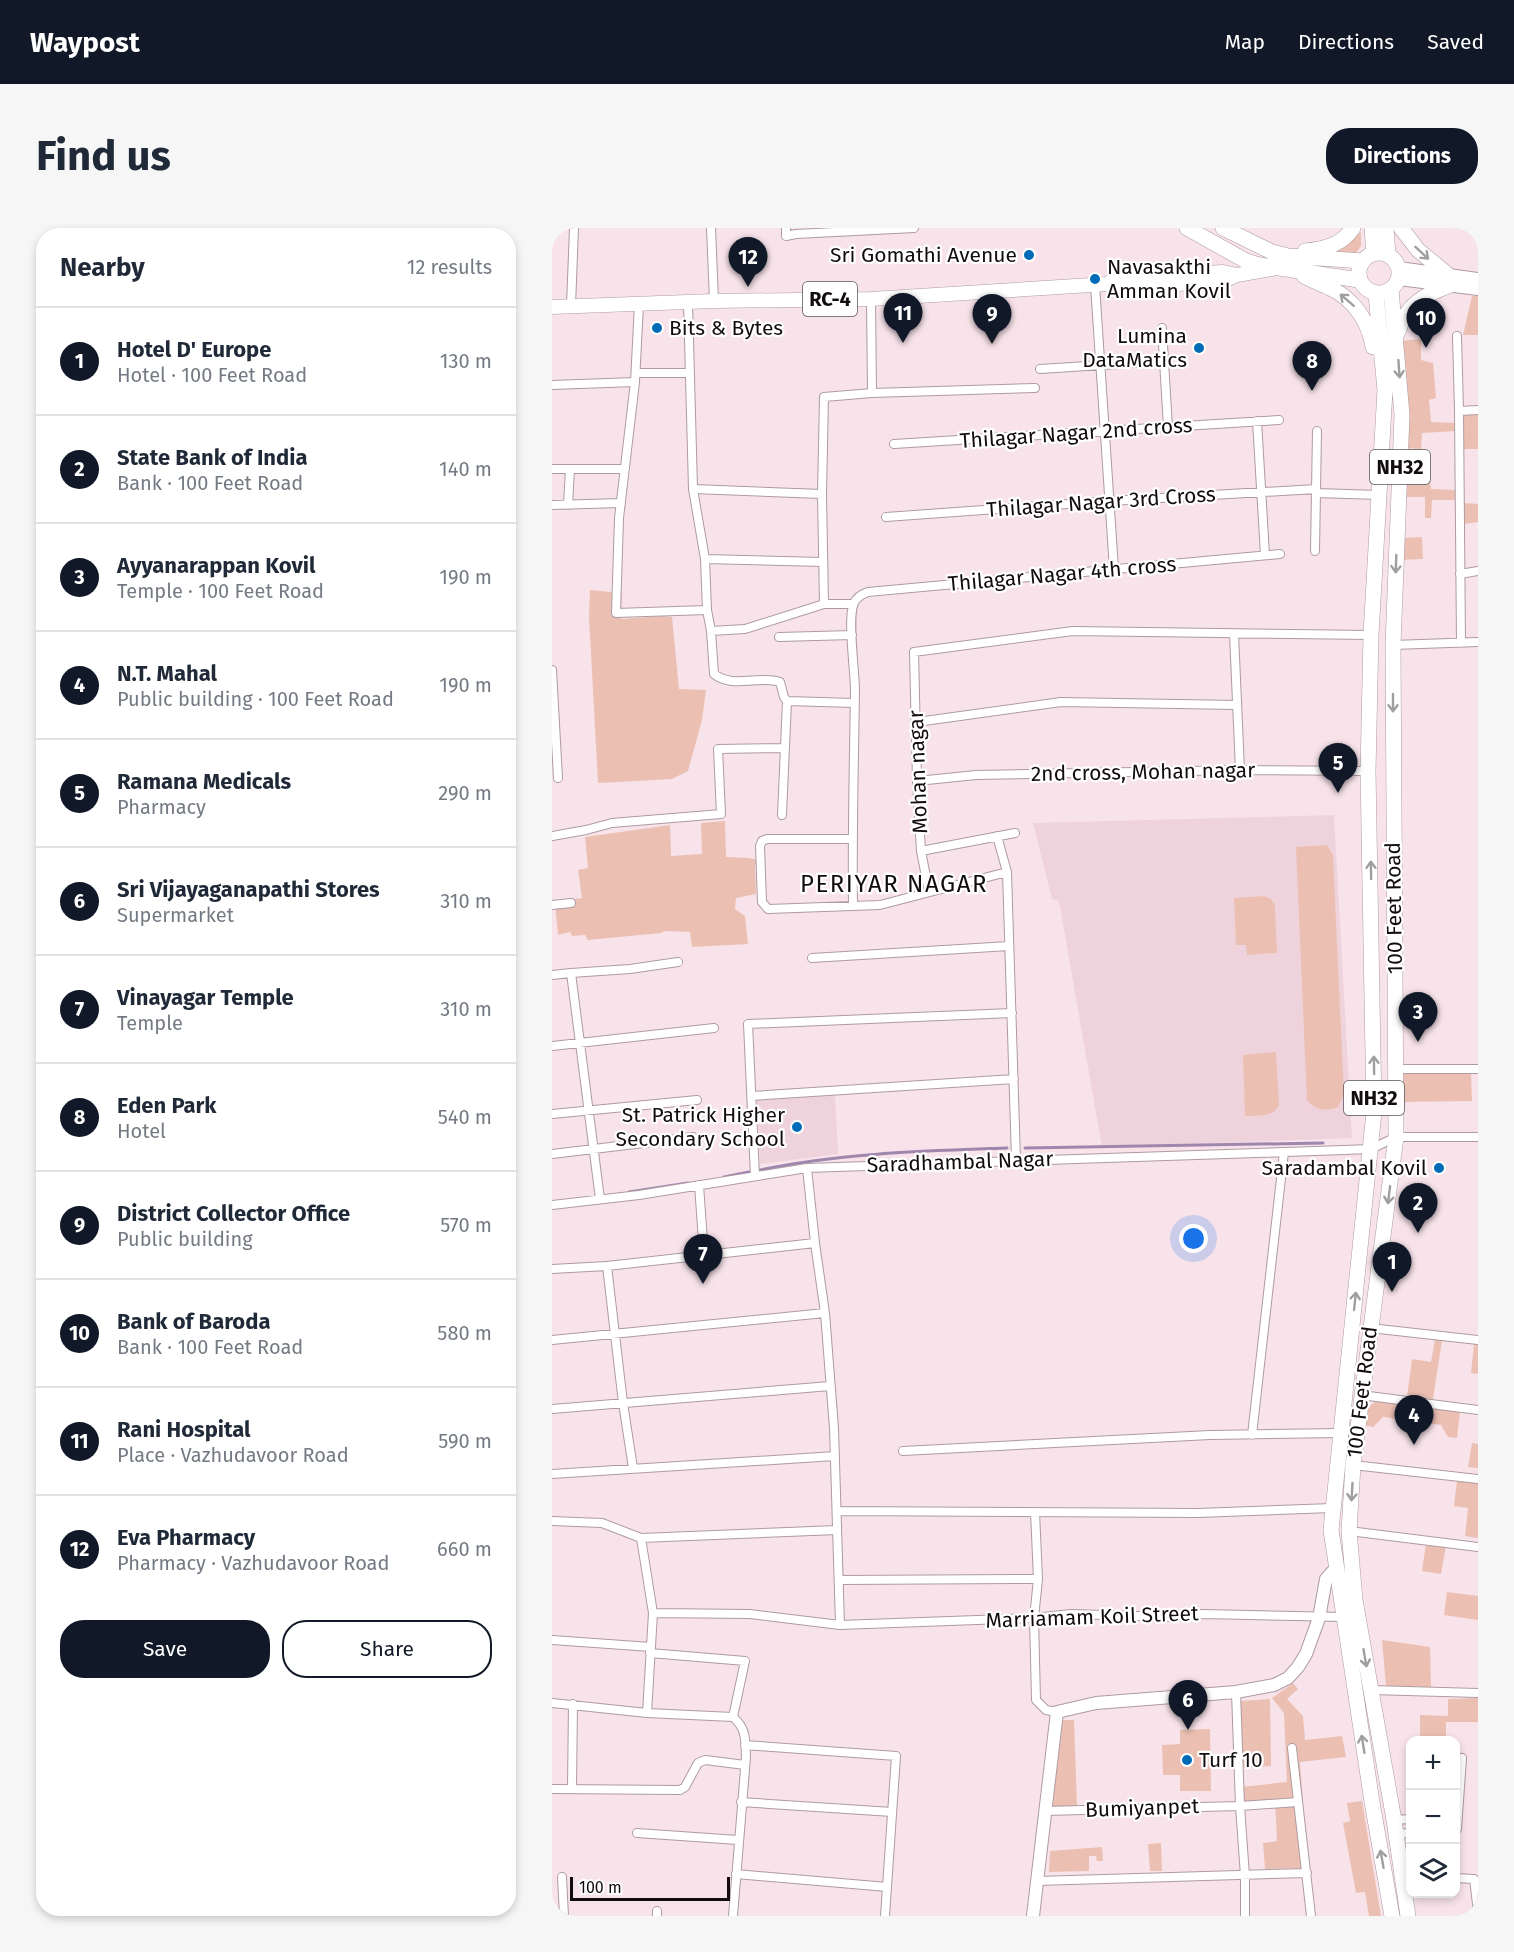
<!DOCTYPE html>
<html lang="en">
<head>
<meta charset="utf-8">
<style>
	:root { --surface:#fff; --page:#f6f6f7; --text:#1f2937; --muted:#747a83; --line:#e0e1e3; --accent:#111827 }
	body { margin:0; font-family:"Fira Sans",sans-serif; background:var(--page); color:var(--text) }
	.controls { position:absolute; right:18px; bottom:18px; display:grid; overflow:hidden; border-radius:12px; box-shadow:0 3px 9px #0003 }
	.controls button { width:54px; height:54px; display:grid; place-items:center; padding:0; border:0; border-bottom:2px solid var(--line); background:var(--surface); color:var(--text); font:30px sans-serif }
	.scale { position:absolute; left:18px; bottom:15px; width:160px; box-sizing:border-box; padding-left:6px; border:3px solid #120c0e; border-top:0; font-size:16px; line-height:21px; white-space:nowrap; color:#120c0e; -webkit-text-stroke:4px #fff; paint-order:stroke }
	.you { position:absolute; left:642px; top:1011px; width:21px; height:21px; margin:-15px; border:4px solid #fff; border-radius:50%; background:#1a73e8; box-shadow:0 0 0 9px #1a73e833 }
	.badge { display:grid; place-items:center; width:39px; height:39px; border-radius:50%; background:var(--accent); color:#fff; font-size:20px; font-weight:700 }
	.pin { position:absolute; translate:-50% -50px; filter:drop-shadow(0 2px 3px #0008) }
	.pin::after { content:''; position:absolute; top:32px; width:21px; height:18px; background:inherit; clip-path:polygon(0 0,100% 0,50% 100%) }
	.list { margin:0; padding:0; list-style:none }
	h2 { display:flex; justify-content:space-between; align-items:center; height:78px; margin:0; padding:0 24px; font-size:26px }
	h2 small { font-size:20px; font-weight:400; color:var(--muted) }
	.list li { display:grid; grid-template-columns:39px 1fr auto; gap:18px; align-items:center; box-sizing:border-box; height:108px; padding:0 24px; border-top:2px solid var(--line) }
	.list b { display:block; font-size:22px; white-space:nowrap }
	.list p { margin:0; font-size:20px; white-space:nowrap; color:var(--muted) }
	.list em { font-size:20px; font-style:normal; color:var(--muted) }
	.actions { display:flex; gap:12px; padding:18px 24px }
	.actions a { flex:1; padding:14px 0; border:2px solid var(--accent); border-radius:24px; text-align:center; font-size:21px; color:var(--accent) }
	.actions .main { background:var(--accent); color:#fff }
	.icon { flex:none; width:33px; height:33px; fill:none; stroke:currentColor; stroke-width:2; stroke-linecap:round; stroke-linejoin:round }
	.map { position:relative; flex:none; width:926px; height:1688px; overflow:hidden; border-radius:24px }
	header { display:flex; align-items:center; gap:36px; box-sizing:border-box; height:84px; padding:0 30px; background:var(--accent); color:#fff }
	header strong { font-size:28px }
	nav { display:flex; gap:33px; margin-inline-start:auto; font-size:21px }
	.intro { display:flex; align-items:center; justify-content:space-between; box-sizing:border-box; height:144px; padding:0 36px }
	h1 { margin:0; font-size:42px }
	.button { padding:15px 27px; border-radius:24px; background:var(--accent); color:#fff; font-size:21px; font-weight:700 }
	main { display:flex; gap:36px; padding:0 36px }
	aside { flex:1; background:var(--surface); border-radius:24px; box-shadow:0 3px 9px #0003 }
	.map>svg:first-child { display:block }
</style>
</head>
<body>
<header>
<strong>Waypost</strong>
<nav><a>Map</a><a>Directions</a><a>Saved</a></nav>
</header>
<div class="intro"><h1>Find us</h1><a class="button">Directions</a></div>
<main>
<aside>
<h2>Nearby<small>12 results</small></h2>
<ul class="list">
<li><span class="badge">1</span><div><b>Hotel D' Europe</b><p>Hotel · 100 Feet Road</p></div><em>130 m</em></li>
<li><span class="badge">2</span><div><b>State Bank of India</b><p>Bank · 100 Feet Road</p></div><em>140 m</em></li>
<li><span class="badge">3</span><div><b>Ayyanarappan Kovil</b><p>Temple · 100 Feet Road</p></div><em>190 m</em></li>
<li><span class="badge">4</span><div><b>N.T. Mahal</b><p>Public building · 100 Feet Road</p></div><em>190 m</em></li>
<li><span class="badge">5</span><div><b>Ramana Medicals</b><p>Pharmacy</p></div><em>290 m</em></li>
<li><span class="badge">6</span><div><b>Sri Vijayaganapathi Stores</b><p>Supermarket</p></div><em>310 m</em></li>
<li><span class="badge">7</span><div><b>Vinayagar Temple</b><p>Temple</p></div><em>310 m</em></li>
<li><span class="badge">8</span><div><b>Eden Park</b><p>Hotel</p></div><em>540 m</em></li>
<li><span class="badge">9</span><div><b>District Collector Office</b><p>Public building</p></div><em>570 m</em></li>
<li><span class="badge">10</span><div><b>Bank of Baroda</b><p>Bank · 100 Feet Road</p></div><em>580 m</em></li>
<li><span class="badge">11</span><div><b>Rani Hospital</b><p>Place · Vazhudavoor Road</p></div><em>590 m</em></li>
<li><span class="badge">12</span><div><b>Eva Pharmacy</b><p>Pharmacy · Vazhudavoor Road</p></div><em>660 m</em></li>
</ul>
<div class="actions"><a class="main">Save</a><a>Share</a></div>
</aside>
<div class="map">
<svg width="926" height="1688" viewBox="0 0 926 1688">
	<rect width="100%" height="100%" fill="#f8e3ea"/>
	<path fill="#efd3dc" d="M782,587l18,323 -250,9 -43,-246 -7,-2 -19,-76z
		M283,866l3,60 -78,10 -3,-64z"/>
	<path fill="#ebc0b2" d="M809,4v14l-5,7 -23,-1 15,-8z
		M920,68h6v39h-15z
		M869,111v21l12,3 3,35 -7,2 2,22 25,1v8l-34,2 -1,16 -16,-1 -5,-107z
		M926,186v35h-16v-34z
		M876,239l3,22 25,1v10h-24l-1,18h-6v-21h-23l1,-29z
		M912,275l14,1v18l-14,2z
		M870,309l1,22 -22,1 1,-22z
		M38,362l32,3 -1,26 41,-3 10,1 7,72 27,1 -4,30 -14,51 -16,8 -74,4 -9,-166z
		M173,593l1,36 23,1 9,2 -3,6 1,28 -20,4 -1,11 10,7 3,28 -56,3 -2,-15 -25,-1 -4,2 -73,7 -3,-5 -13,1 -2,-4 -12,3 -3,-33 27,-4 -4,-28 10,-2 -3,-31 85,-12 1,31 31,-2 -1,-31z
		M775,617l6,10 11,240 -6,12c-13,5 -21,3 -31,-6l-11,-254z
		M712,668l7,3 4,6 2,48 -30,2 -1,-10h-10l-2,-47z
		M724,824l3,53c-6,13 -21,10 -34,11l-2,-61z
		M919,845l1,28 -71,1 2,-28z
		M883,1111l7,1 -9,59 -26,-2 5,-38 19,3z
		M922,1116l4,1v29l-7,-1z
		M824,1173l84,11 -3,26 -9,-1 -7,-12 -58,-8 -10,10 -11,-2 3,-15z
		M920,1215l6,1v24l-10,-1z
		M905,1253l21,2v55l-13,-2 3,-28 -14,-2z
		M874,1315l20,3 -5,28 -19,-3z
		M895,1364l31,4v24l-34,-5z
		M830,1412l48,7 1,40 -45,-1z
		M741,1455l5,6 -11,10 16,17 2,24 37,-4 4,21 -46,5 3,41h-7l8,65 -39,1 -2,-26 14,-2 -2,-40h-32l-2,-14 46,-5 -3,-69 -12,-15z
		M926,1470v24h-32v18h-26v-25l28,1v-17z
		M718,1471l1,67 -28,2 -3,-67z
		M511,1492h11l3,86 -27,1z
		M658,1501l1,62h-31v-16h-17l-1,-30 18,-1v-14z
		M810,1573l19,115h-12l-4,-24 -9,1 -13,-70 7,-2 -3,-18z
		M609,1615l1,28h-12l-2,-27z
		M550,1619l1,14h-6l-1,-5h-7v15l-40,1 1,-21z"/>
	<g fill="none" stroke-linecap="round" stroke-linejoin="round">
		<path stroke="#9f86ae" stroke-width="3" d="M473,920l298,-5
			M208,942c80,-17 165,-19 247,-22
			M172,949l25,-5
			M77,964l59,-9"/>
		<defs>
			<path id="street" d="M159,0l3,73
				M234,0v8l10,-2 118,-6
				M543,57l19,284
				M319,71l1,94
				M136,74l5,187 12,70 2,51 4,21 3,43c19,15 45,1 66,8l4,15 3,4 67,2
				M87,76l-4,78 -16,136 -3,95 91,-3
				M19,78l3,-78
				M610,100l6,99
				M905,108l2,75 2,232
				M488,141l125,-8
				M84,145h54
				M0,157l83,-3
				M907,183l19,-1
				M705,193l8,134
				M342,216l385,-24
				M0,241h73
				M141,261l129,5
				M764,265l63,2
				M0,277l69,-2
				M16,277l2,-36
				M334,289l224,-16 206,-12
				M763,323l2,-120
				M153,331l118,3
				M908,346l18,-3
				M272,376l-2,-110 2,-97 48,-4 163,-5
				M159,403l34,-2 79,-25h29
				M682,406l6,136
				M227,409l73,-2
				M841,417l85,-3
				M0,442l6,108
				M365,494l144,-20 176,3
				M365,553l59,-6 264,-5 128,1
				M230,587l5,-114
				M0,608l34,-6 26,-7 109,-9 -3,-65 66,-1
				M445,608l10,36 9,288
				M300,611h-85l-5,2 -2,5 2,56 6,7 112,-4 127,-33
				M369,623l94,-18
				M377,664l-8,-41 -4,-70 -3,-129 159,-21 298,4
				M0,677l19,-2
				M301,678c-1,-72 1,-144 2,-216 0,-19 -8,-73 -1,-87 3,-6 8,-9 14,-11l412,-38
				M260,730l197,-12
				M19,745l59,-4 48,-7
				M0,747l19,-2 29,226
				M0,818l162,-18
				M843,841h83
				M200,868l262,-17
				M0,886l145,-14
				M0,926l141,-17
				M255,940l8,75 10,70 9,115 6,197
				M203,948l-7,-152 264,-11
				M147,957l5,70
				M0,977l87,-10 168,-27 537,-18 27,-1 25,-12h82
				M55,1038l16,137 10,65
				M0,1041l55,-3 208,-23
				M818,1100l108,12
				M0,1112l273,-27
				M809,1167l117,15
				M0,1181l278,-23
				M700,1207l32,-283
				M351,1223l307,-16 130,-2
				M801,1237l125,14
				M0,1246l283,-18
				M285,1283l361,2 134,-5
				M483,1284l3,67 -4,39 2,82 10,10 11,2
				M0,1293l50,2 39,15 196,-8
				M797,1303l129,16
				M89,1310l12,75
				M287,1352l199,-1
				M0,1412l99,7
				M98,1425l95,8 -12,56c14,12 12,23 13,40l-13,159
				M819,1462l107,3
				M684,1464l4,114 5,70v40
				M0,1475l95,10 86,4
				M95,1485l6,-100 97,1 90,11 194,-7 37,-4 101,3 30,-3 141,3
				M193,1517l151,11 -11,160
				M740,1520l19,168
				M904,1530h6l-5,71h-1
				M20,1560l1,-84
				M0,1561l128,1 5,-3 13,-24 7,-3 40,5
				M189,1574l151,10
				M493,1583l195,-5 57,-4
				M842,1592l16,-1
				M85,1605l101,7
				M844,1606l14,-1
				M184,1646l151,13
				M10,1649l2,39
				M904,1650l18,1 4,33
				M485,1653l270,-8
				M105,1683v5"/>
			<path id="secondary" d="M847,40l79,11
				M847,51l79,10
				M481,1688l24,-204 39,-9 140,-11 38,-7 14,-7 10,-11 8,-13 13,-36 7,-39 9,-10"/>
			<path id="primary" d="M555,56l9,-6 107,-6 14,3
				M0,79l162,-6 157,-2 236,-15 9,4 108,-7 13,-6 35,-6"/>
			<path id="highway" d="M635,0l59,33 13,4 100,15
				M671,0l49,24 16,4 75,5
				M820,0l2,26
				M834,0l2,27
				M849,0l17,22 29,24
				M753,23c19,-2 37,-6 48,-23
				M807 45a20 20 0 1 1 40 0a20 20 0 1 1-40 0Z
				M752,48c9,5 18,8 26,12 24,11 39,34 43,59
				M839,62l11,125 -9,230 3,492 -43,328 -4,66 6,69 39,220 14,96
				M824,66l9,96 -14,245 -3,136 6,341 -43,418 41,272 20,114
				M846,104c8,-28 28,-38 53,-47"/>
		</defs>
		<use href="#street" stroke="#ae9ba1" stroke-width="10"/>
		<use href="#secondary" stroke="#ae9ba1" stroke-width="14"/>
		<use href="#primary" stroke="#ae9ba1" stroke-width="15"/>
		<use href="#highway" stroke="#ae9ba1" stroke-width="16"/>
		<use href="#street" stroke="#fff" stroke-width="8"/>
		<use href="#secondary" stroke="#fff" stroke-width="12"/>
		<use href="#primary" stroke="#fff" stroke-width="14"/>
		<use href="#highway" stroke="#fff" stroke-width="15"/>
	</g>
	<defs><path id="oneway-shaft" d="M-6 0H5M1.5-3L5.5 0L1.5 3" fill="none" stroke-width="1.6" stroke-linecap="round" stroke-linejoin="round" transform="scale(1.5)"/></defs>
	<g stroke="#a09e9f">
		<use href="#oneway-shaft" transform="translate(870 25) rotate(43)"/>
		<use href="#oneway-shaft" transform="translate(795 72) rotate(-139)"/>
		<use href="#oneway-shaft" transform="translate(847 141) rotate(86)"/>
		<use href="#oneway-shaft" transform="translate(844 336) rotate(92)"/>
		<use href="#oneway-shaft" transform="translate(841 475) rotate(90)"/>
		<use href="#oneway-shaft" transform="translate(819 642) rotate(-91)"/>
		<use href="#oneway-shaft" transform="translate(822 837) rotate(-91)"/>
		<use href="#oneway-shaft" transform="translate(837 967) rotate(97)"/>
		<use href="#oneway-shaft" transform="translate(803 1073) rotate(-84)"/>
		<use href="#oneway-shaft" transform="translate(800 1264) rotate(93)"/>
		<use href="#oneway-shaft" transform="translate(813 1430) rotate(80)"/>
		<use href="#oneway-shaft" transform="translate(811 1516) rotate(-99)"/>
		<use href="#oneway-shaft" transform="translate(830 1631) rotate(-100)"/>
	</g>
	<g fill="#006bb7" stroke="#fff" stroke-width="2">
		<circle cx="477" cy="27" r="6"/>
		<circle cx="543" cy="51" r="6"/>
		<circle cx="105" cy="100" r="6"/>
		<circle cx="647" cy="120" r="6"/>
		<circle cx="245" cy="899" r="6"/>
		<circle cx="887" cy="940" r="6"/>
		<circle cx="635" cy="1532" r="6"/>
	</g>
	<g text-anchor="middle" stroke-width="4.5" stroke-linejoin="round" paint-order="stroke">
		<g fill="#fff" stroke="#595556" stroke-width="1.5">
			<rect x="251" y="54" width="54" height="34" rx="4.5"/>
			<rect x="818" y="222" width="60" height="34" rx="4.5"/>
			<rect x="792" y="853" width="60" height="34" rx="4.5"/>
		</g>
		<g font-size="20" font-weight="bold" fill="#120c0e">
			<text x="278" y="78">RC-4</text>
			<text x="848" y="246">NH32</text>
			<text x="822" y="877">NH32</text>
		</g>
		<g font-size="21" fill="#120c0e" stroke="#fff" text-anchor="end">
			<text x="465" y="34">Sri Gomathi Avenue</text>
			<text x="555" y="46" text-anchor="start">Navasakthi<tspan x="555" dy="24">Amman Kovil</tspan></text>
			<text x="117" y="107" text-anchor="start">Bits &amp; Bytes</text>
			<text x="635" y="115">Lumina<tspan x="635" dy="24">DataMatics</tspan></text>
			<text x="233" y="894">St. Patrick Higher<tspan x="233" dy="24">Secondary School</tspan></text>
			<text x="875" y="947">Saradambal Kovil</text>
			<text x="647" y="1539" text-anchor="start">Turf 10</text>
		</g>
		<g font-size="21" fill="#120c0e" stroke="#fff">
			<text transform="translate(524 205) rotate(-4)" y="7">Thilagar Nagar 2nd cross</text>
			<text transform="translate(549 274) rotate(-4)" y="7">Thilagar Nagar 3rd Cross</text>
			<text transform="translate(510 346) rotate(-5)" y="7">Thilagar Nagar 4th cross</text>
			<text transform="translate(366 544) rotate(-92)" y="7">Mohan nagar</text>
			<text transform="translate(591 544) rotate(-1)" y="7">2nd cross, Mohan nagar</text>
			<text transform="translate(842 680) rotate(-91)" y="7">100 Feet Road</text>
			<text transform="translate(408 934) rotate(-2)" y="7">Saradhambal Nagar</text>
			<text transform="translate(810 1164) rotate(-83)" y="7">100 Feet Road</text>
			<text transform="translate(540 1389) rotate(-2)" y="7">Marriamam Koil Street</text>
			<text transform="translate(590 1580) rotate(-2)" y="7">Bumiyanpet</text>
		</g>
		<g font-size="24" letter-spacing="1.5" fill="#120c0e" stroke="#fff">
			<text x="342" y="664">PERIYAR NAGAR</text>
		</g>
	</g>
</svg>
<div class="controls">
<button>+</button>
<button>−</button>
<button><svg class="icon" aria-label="layers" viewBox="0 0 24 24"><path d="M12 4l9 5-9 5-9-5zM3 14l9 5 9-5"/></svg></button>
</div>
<div class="scale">100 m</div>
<div class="you"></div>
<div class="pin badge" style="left:840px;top:1064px">1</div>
<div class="pin badge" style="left:866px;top:1005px">2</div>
<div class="pin badge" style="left:866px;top:814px">3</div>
<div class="pin badge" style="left:862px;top:1217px">4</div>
<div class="pin badge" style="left:786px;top:565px">5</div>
<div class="pin badge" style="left:636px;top:1502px">6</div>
<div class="pin badge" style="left:151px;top:1056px">7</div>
<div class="pin badge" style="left:760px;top:163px">8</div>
<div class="pin badge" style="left:440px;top:116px">9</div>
<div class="pin badge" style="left:874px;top:120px">10</div>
<div class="pin badge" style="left:351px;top:115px">11</div>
<div class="pin badge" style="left:196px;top:59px">12</div>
</div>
</main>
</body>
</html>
